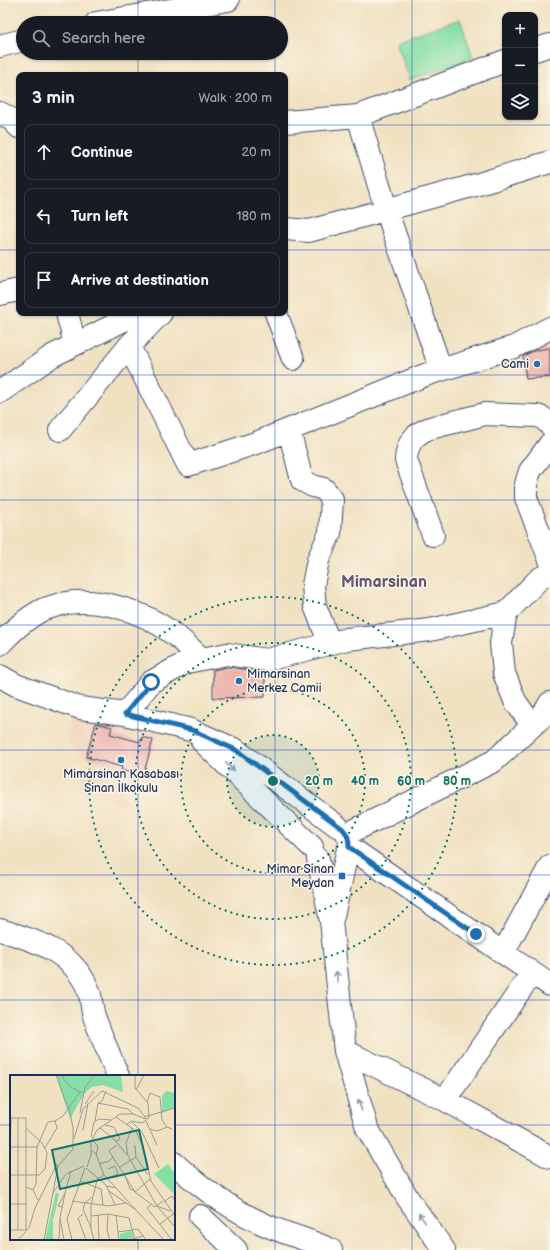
<!DOCTYPE html>
<html lang="en">
<head>
<meta charset="utf-8">
<style>
	:root { --surface:#171b24; --page:#20242c; --text:#f1f3f6; --muted:#9ea1a6; --line:#363941 }
	body { margin:0; font-family:"Balsamiq Sans",sans-serif; background:var(--page); color:var(--text) }
	.controls { position:absolute; right:12px; top:12px; display:grid; overflow:hidden; border-radius:8px; box-shadow:0 1px 3px #0004 }
	.controls button { width:36px; height:36px; display:grid; place-items:center; padding:0; border:0; border-bottom:1px solid var(--line); background:var(--surface); color:var(--text); font:20px sans-serif }
	.stop { position:absolute; width:12px; height:12px; margin:-9px; border:3px solid #1f6fb2; border-radius:50%; background:#fff }
	.stop.end { background:#1f6fb2; border-color:#fff; box-shadow:0 1px 4px #0008 }
	.list { margin:0; padding:0; list-style:none }
	h2 { display:flex; justify-content:space-between; align-items:center; height:52px; margin:0; padding:0 16px; font-size:17px }
	h2 small { font-size:13px; font-weight:400; color:var(--muted) }
	.list li { display:grid; grid-template-columns:26px 1fr auto; gap:12px; align-items:center; box-sizing:border-box; height:56px; margin:0 8px 8px; padding:0 8px; border:1px solid var(--line); border-radius:8px }
	.list b { display:block; font-size:15px; white-space:nowrap }
	.list em { font-size:13px; font-style:normal; color:var(--muted) }
	.icon { flex:none; width:22px; height:22px; fill:none; stroke:currentColor; stroke-width:2; stroke-linecap:round; stroke-linejoin:round }
	.map { position:relative; flex:none; width:550px; height:1250px; overflow:hidden }
	.search { position:absolute; background:var(--surface); box-shadow:0 1px 3px #0004; left:16px; top:16px; width:272px; height:44px; display:flex; align-items:center; gap:10px; box-sizing:border-box; padding:0 14px; border-radius:22px; color:var(--muted); font-size:15px }
	.panel { position:absolute; background:var(--surface); box-shadow:0 1px 3px #0004; left:16px; top:72px; width:272px; height:244px; border-radius:8px }
	.map>svg:first-child { display:block }
</style>
</head>
<body>
<div class="map">
<svg width="550" height="1250" viewBox="0 0 550 1250">
	<rect width="100%" height="100%" fill="#fcf5e5"/>
	<filter id="ink" filterUnits="userSpaceOnUse"><feTurbulence type="fractalNoise" baseFrequency=".025" numOctaves="2"/><feDisplacementMap in="SourceGraphic" scale="8" xChannelSelector="R" yChannelSelector="G"/><feConvolveMatrix kernelMatrix="1 2 1 2 8 2 1 2 1" color-interpolation-filters="sRGB"/></filter>
	<filter id="wash" filterUnits="userSpaceOnUse"><feTurbulence type="fractalNoise" baseFrequency=".012" numOctaves="4" result="noise"/><feDisplacementMap in="SourceGraphic" scale="16" xChannelSelector="R" yChannelSelector="G"/><feGaussianBlur stdDeviation="0.9" result="paint"/><feColorMatrix in="noise" values="0 0 0 0 0 0 0 0 0 0 0 0 0 0 0 0 0 1.4 0 .05"/><feComposite in="paint" operator="in"/></filter>
	<g filter="url(#wash)">
		<rect width="100%" height="100%" fill="#f0e1c1"/>
		<path fill="#f2d4be" d="M71,712l88,20 -12,45 -13,4 -9,24 -46,-19 14,-24 -24,-15z"/>
		<path fill="#84dfa5" stroke="#508782" d="M460,19l13,39 -63,22 -14,-39z"/>
		<g id="blocks">
			<path fill="#eaa8a2" d="M550,348v29l-24,2 -3,-23 13,-6z
				M227,667l38,5v25l-52,1v-28z
				M96,723l16,4 -2,7 30,8 2,-5 11,3 -10,36 -22,-6 1,-3 -36,-10z"/>
		</g>
	</g>
	<g filter="url(#ink)">
		<use href="#blocks" fill-opacity="0" stroke="#3b4a6d" stroke-width="1"/>
		<g fill="none" stroke-linecap="round" stroke-linejoin="round">
			<defs>
				<path id="minor" d="M96,23l132,-23
					M0,46l23,-6
					M535,50l15,-5
					M0,113l11,6 8,8
					M358,116l28,93 55,161
					M285,122l73,-6 147,-55
					M285,229l24,2 170,-47 71,-22
					M0,294l19,-4
					M67,313l8,31
					M276,313l17,46
					M129,346l59,119 68,-22 169,-68 89,-28 36,-19
					M0,392l52,-36 86,-43
					M60,430l69,-84 32,-33
					M289,430l13,50 11,6 11,3 8,10 -2,34 -12,27 -5,25 2,21 15,38
					M550,444l-20,27 -4,13v14l24,62
					M433,535l-27,-75c1,-17 8,-26 24,-32l55,-14 52,2 6,2 7,7
					M0,644c11,-12 26,-25 40,-33 3,-2 8,-3 11,-4 40,-14 91,3 124,28 9,7 18,16 27,24
					M0,676l16,9 64,23 45,6 66,16 45,20 101,76
					M125,714l26,-32 36,-20 40,-8 40,6 80,-21 83,-9 76,-17
					M532,725l-17,-24 -11,-28 -3,-30 5,-30 33,-34 11,-6
					M202,741l110,106
					M347,834l147,-73 47,-43 9,-15
					M349,847l201,138
					M318,859l13,62 14,130 22,77 40,69 37,53
					M333,916l14,-63
					M0,930c35,10 73,22 88,59 4,9 3,18 6,27 7,20 16,40 24,60
					M503,953l47,-87
					M345,1051l100,49 105,57
					M445,1100l87,-127
					M174,1163c28,26 59,48 94,63 21,9 42,14 63,24
					M200,1216l36,34"/>
			</defs>
			<use href="#minor" stroke="#3b4a6d" stroke-width="24"/>
			<use href="#minor" stroke="#fff" stroke-width="22"/>
		</g>
		<defs><path id="oneway-shaft" d="M-6 0H5M1.5-3L5.5 0L1.5 3" fill="none" stroke-width="1.6" stroke-linecap="round" stroke-linejoin="round"/></defs>
		<g stroke="#8d97ae">
			<use href="#oneway-shaft" transform="translate(230 767) rotate(44)"/>
			<use href="#oneway-shaft" transform="translate(337 977) rotate(-96)"/>
			<use href="#oneway-shaft" transform="translate(360 1105) rotate(-106)"/>
			<use href="#oneway-shaft" transform="translate(422 1218) rotate(-126)"/>
		</g>
	</g>
	<g fill="none" stroke-linecap="round" stroke-linejoin="round" filter="url(#ink)">
		<path stroke="#1f6fb2" stroke-width="5" d="M151,682l-26,32 67,16 44,20 107,79c5,6 6,10 6,18l127,87"/>
	</g>
	<path fill="none" stroke="#1d4ed8" stroke-width="1" stroke-opacity="0.55" d="M138,0v23M275,0v23M412,0v1250M138,53v22M275,53v22M0,125h19M285,125h265M0,250h19M285,250h265M138,313v763M275,313v937M0,375h550M0,500h550M0,625h550M0,750h550M0,875h550M0,1000h550M0,1125h11M174,1125h376M138,1239v11"/>
	<circle cx="273" cy="781" r="46" fill="#0f766e" fill-opacity=".12"/>
	<g fill="none" stroke="#0f766e" stroke-width="2" stroke-dasharray="2 4">
		<circle cx="273" cy="781" r="46"/>
		<circle cx="273" cy="781" r="92"/>
		<circle cx="273" cy="781" r="138"/>
		<circle cx="273" cy="781" r="184"/>
	</g>
	<g fill="#1f6fb2" stroke="#fcf5e5" stroke-width="1.5">
		<circle cx="537" cy="364" r="4"/>
		<circle cx="239" cy="681" r="4"/>
		<circle cx="121" cy="760" r="4"/>
		<rect x="338" y="872" width="8" height="8" rx="2"/>
	</g>
	<g text-anchor="middle" stroke-width="3" stroke-linejoin="round" paint-order="stroke">
		<g font-size="12" fill="#1b2f5e" stroke="#fcf5e5" text-anchor="end">
			<text x="529" y="368">Cami</text>
			<text x="247" y="678" text-anchor="start">Mimarsinan<tspan x="247" dy="14">Merkez Camii</tspan></text>
			<text x="121" y="778" text-anchor="middle">Mimarsinan Kasabası<tspan x="121" dy="14">Sinan İlkokulu</tspan></text>
			<text x="334" y="873">Mimar Sinan<tspan x="334" dy="14">Meydan</tspan></text>
		</g>
		<g font-size="16" font-weight="bold" fill="#635976" stroke="#fcf5e5">
			<text x="384" y="587">Mimarsinan</text>
		</g>
	</g>
	<g transform="translate(10 1075)">
		<rect width="165" height="165" fill="#f0e1c1"/>
		<path d="M46,0h65l2,17 -20,-7 -11,2 -8,7 -14,25zM156,16l9,2v14l-13,6v-17zM158,89l7,10v21l-21,-21zM46,117l3,2 -6,27v19h-8zM122,155l1,8 -13,2v-6z" fill="#84dfa5"/>
		<path fill="none" stroke="#9b9a99" stroke-width="1" d="M46,0l12,33M51,0l8,11 11,6M126,15l8,-15M137,27l3,-9 10,4 2,23 5,7 5,2M88,28l30,6 5,5M75,29l9,-13M70,38l5,-26 10,-12M106,42l20,14 7,16 8,34 24,35M134,42l31,-9M0,43h16v112M45,46l8,-5 17,-24h3M85,46l3,-18 4,-2 4,-10M121,46l11,11 17,36M136,46l11,24M117,49l5,-3 10,2 4,-3M95,50l9,2 6,12 -4,2M90,53l15,12 12,15M122,53l-6,15 2,13 29,50 13,5M140,54l7,2 10,-4M73,55l5,-27M81,62l3,-15 5,-3 12,1M64,64l9,-30 19,-18 36,17 7,9M82,65l6,6 -2,9M107,70l-8,6 26,41M125,70l1,12 12,18M0,72h27M81,75l5,4 8,21M89,89l10,-3 4,-4M77,92l4,-12v-13l6,-12 23,-16h13l13,5 3,-1 -1,-15 -13,-15v-13M110,92l16,-10M76,93l20,17 9,20M0,94l1,-51M114,98l6,16 5,2M0,100h29l6,-6 2,-16 -5,-10 -15,-14M98,103l10,-4 -3,-8 -7,3M87,104l7,-4 12,13M140,104l-15,13 20,15 8,-6M0,105v50M70,106l21,8 2,16M97,111l9,2 20,22M16,112l7,3 5,10M23,115l3,-6 1,-37 11,-25 7,-1 2,7 -12,20M99,116l27,19 28,30M43,118l13,-19 18,-8M62,126l37,5 17,-3M154,127l8,-6 3,5M0,129h17M141,130l-4,3 25,32M147,131l18,21M53,132l-5,-1 7,-13 6,-22M73,139l-5,4 8,22M98,139l-1,16 3,10M88,140l1,25M106,140l3,25M82,141l16,-2 21,4 6,22M150,149l15,-11M81,153l-8,-19 2,-6 7,-6M0,155h16M8,155v-112M108,157l20,-3 8,11M8,165l11,-12 6,-20 22,-44M34,165l14,-74 15,-17v-21l-4,-21M49,165l1,-22M54,165l-4,-22 5,-25M62,165l-5,-21 18,-51M84,165l-3,-11v-24l6,-25M119,165l14,-4"/>
		<path fill="#0f766e" fill-opacity="0.15" stroke="#0f766e" stroke-width="2" d="M129,55l9,39 -88,20 -8,-39z"/>
		<rect width="165" height="165" fill="none" stroke="#1b2f5e" stroke-width="2"/>
	</g>
	<circle cx="273" cy="781" r="6" fill="#0f766e" stroke="#fcf5e5" stroke-width="2"/>
	<g font-size="12" text-anchor="middle" font-weight="bold" fill="#0f766e" stroke="#fcf5e5" stroke-width="3" stroke-linejoin="round" paint-order="stroke">
		<text x="319" y="785">20 m</text>
		<text x="365" y="785">40 m</text>
		<text x="411" y="785">60 m</text>
		<text x="457" y="785">80 m</text>
	</g>
</svg>
<div class="controls">
<button>+</button>
<button>−</button>
<button><svg class="icon" aria-label="layers" viewBox="0 0 24 24"><path d="M12 4l9 5-9 5-9-5zM3 14l9 5 9-5"/></svg></button>
</div>
<div class="stop" style="left:151px;top:682px"></div>
<div class="stop end" style="left:476px;top:934px"></div>
<div class="search"><svg class="icon" aria-label="search" viewBox="0 0 24 24"><circle cx="10" cy="10" r="6"/><path d="M15 15l6 6"/></svg>Search here</div>
<section class="panel">
<h2>3 min<small>Walk · 200 m</small></h2>
<ul class="list">
<li><svg class="icon" aria-label="ahead" viewBox="0 0 24 24"><path d="M12 20V5M6 11l6-6 6 6"/></svg><div><b>Continue</b></div><em>20 m</em></li>
<li><svg class="icon" aria-label="left" viewBox="0 0 24 24"><path d="M17 20v-9H6M10 6l-5 5 5 5"/></svg><div><b>Turn left</b></div><em>180 m</em></li>
<li><svg class="icon" aria-label="arrive" viewBox="0 0 24 24"><path d="M6 21V4h12l-3 4 3 4H6"/></svg><div><b>Arrive at destination</b></div></li>
</ul>
</section>
</div>
</body>
</html>
